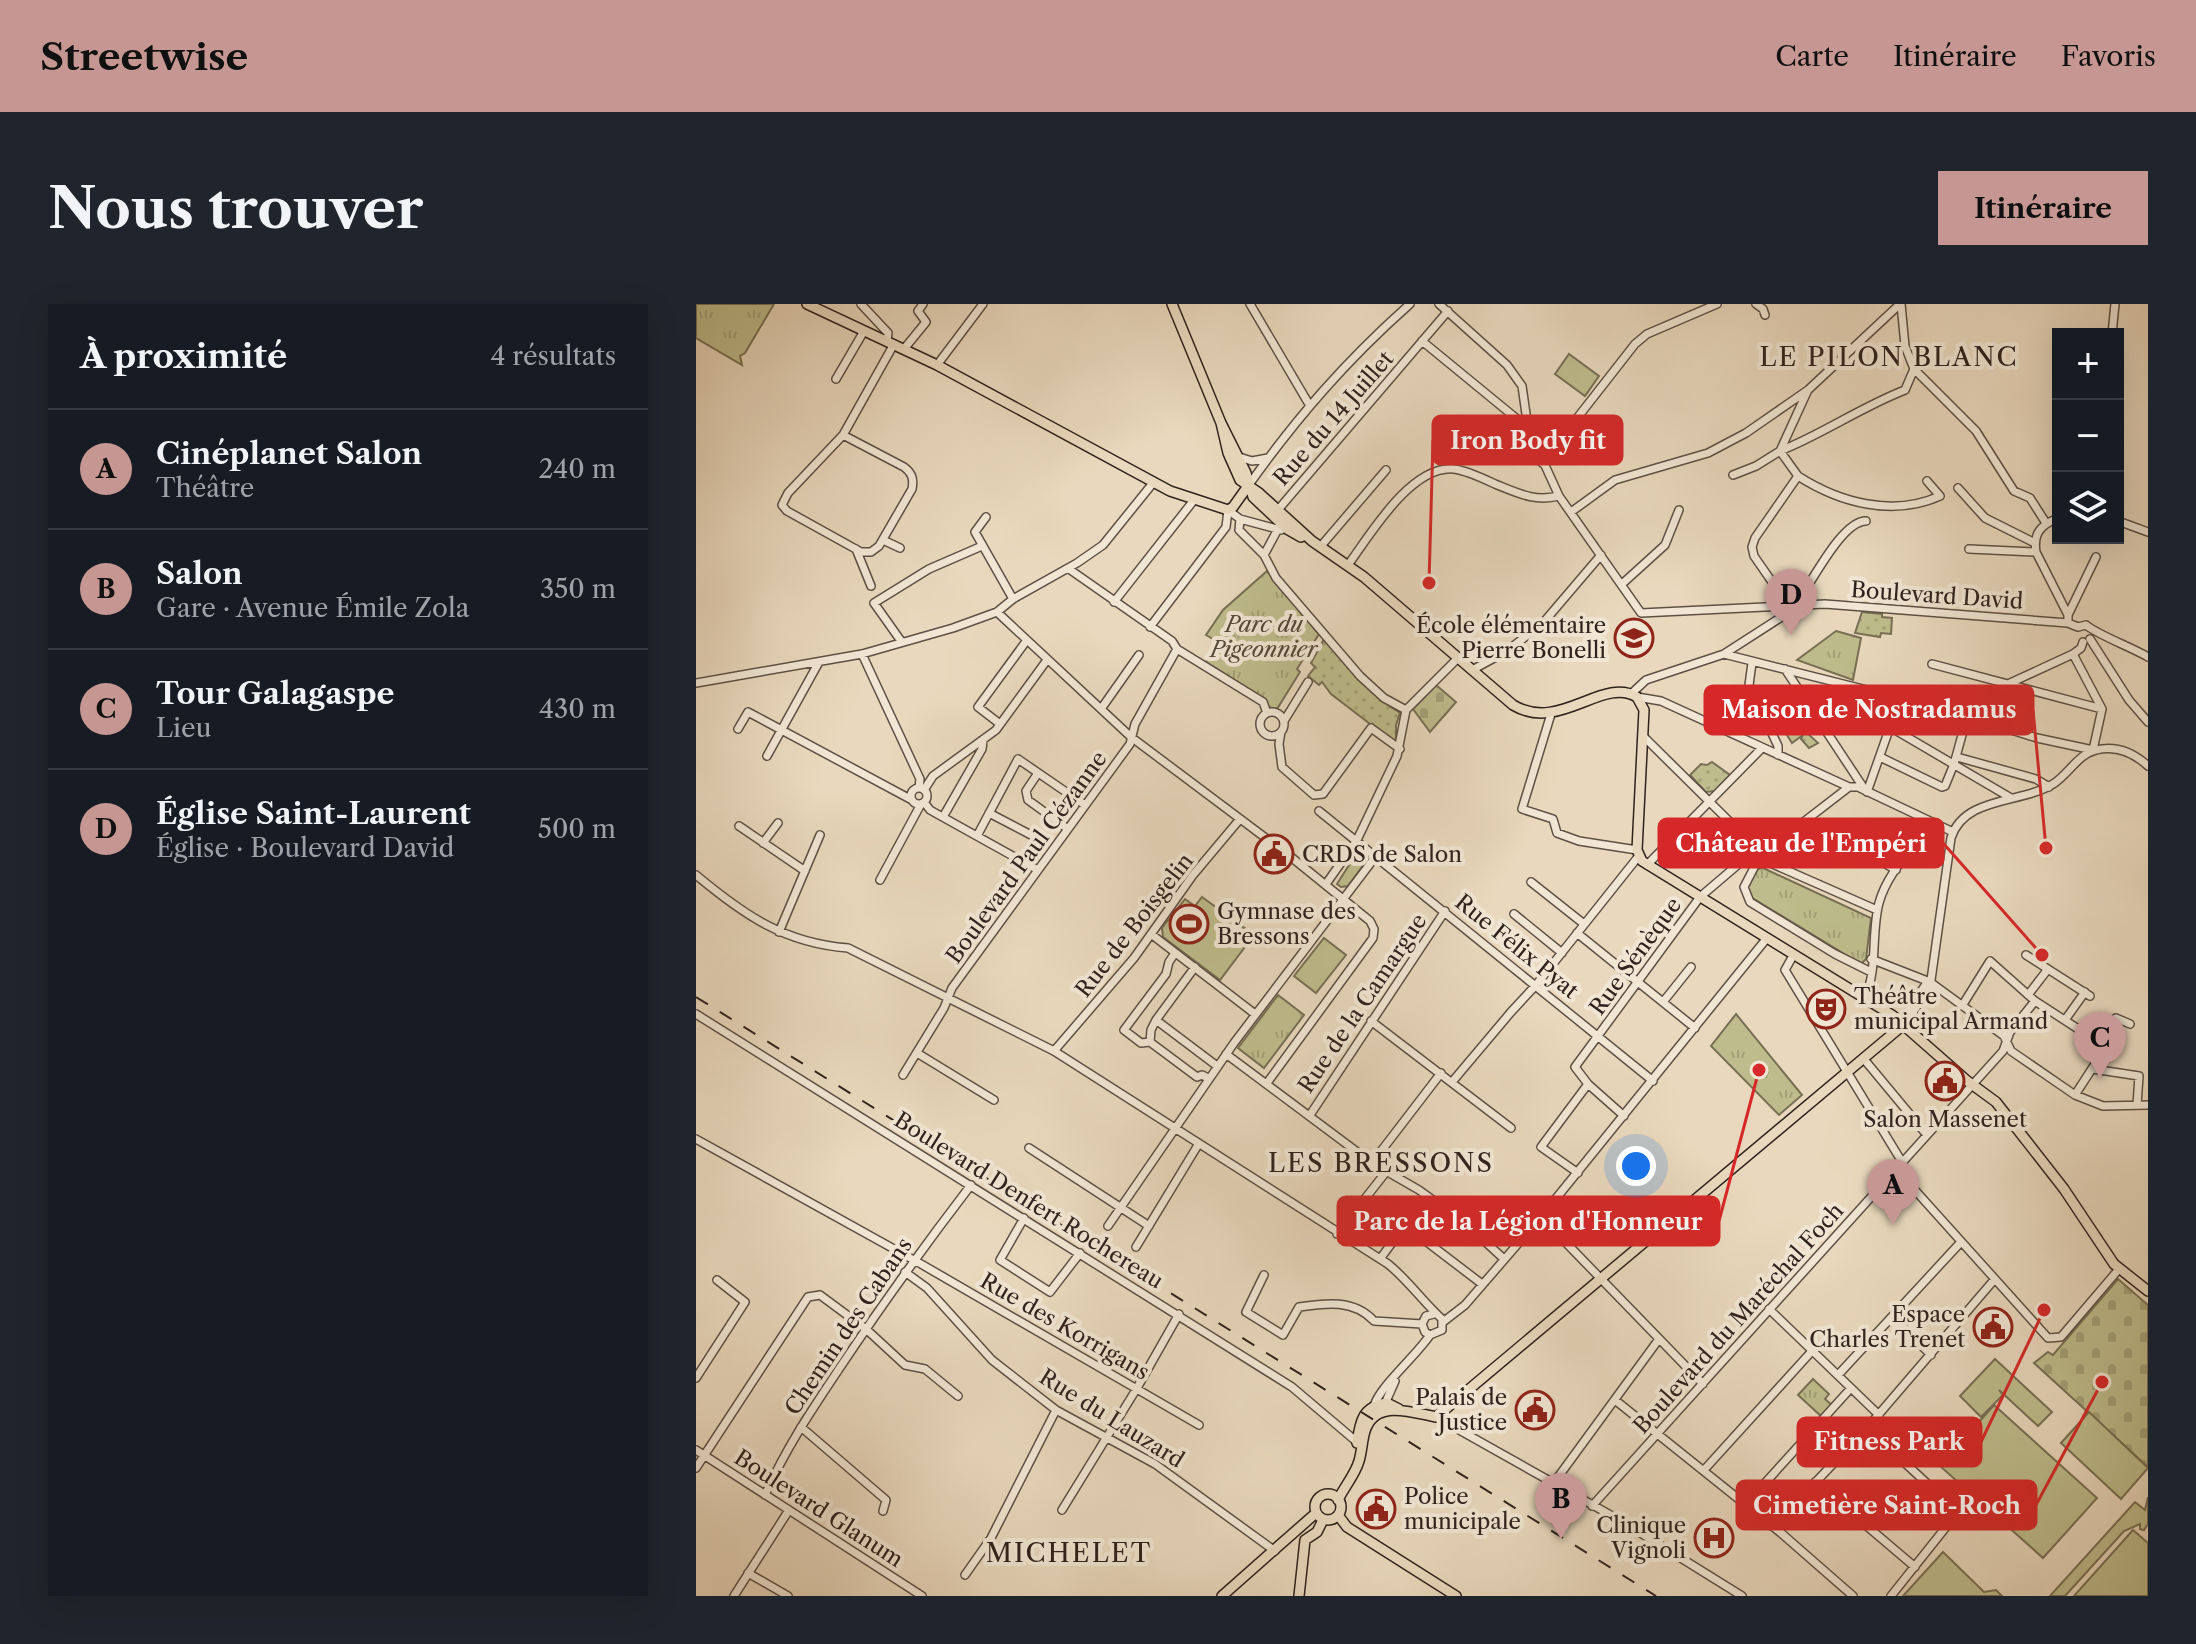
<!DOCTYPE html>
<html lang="fr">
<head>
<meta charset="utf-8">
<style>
	:root { --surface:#171b24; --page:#20242c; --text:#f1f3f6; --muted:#9ea1a6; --line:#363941; --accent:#c59692 }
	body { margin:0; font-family:"Libre Caslon Text",serif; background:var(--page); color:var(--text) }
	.controls { position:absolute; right:24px; top:24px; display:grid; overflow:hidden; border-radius:0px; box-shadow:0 8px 32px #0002 }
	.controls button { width:72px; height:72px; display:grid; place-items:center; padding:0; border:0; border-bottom:2px solid var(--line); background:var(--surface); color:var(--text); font:40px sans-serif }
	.you { position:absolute; left:940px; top:862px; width:28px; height:28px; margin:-20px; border:6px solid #fff; border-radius:50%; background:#1a73e8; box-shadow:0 0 0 12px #1a73e833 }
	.badge { display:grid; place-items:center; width:52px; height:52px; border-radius:50%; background:var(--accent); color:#111; font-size:26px; font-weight:700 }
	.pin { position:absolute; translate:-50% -66px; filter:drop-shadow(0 2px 4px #0008) }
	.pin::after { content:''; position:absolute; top:42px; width:28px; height:24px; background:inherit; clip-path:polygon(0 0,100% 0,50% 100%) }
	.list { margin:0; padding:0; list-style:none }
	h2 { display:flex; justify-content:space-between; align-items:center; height:104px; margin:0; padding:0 32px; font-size:34px }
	h2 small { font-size:26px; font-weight:400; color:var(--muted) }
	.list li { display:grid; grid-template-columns:52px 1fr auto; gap:24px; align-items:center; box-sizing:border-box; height:120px; padding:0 32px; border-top:2px solid var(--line) }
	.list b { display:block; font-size:30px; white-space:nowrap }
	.list p { margin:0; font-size:26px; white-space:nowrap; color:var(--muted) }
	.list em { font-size:26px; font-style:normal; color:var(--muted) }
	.icon { flex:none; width:44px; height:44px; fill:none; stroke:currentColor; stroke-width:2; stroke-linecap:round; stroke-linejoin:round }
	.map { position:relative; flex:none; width:1452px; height:1292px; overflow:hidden; border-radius:0px }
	header { display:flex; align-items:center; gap:48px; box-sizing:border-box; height:112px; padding:0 40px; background:var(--accent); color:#111 }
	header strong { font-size:38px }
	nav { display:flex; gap:44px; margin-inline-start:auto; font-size:28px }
	.intro { display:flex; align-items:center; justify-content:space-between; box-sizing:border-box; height:192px; padding:0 48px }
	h1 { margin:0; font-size:56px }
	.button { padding:20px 36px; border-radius:0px; background:var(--accent); color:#111; font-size:28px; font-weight:700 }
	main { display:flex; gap:48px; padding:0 48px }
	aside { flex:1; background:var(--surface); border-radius:0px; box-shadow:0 8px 32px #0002 }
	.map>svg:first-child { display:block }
</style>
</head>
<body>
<header>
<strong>Streetwise</strong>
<nav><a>Carte</a><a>Itinéraire</a><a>Favoris</a></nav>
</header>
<div class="intro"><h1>Nous trouver</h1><a class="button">Itinéraire</a></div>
<main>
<aside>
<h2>À proximité<small>4 résultats</small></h2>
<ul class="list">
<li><span class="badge">A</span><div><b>Cinéplanet Salon</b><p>Théâtre</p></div><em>240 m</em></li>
<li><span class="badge">B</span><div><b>Salon</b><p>Gare · Avenue Émile Zola</p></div><em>350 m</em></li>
<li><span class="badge">C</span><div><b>Tour Galagaspe</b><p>Lieu</p></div><em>430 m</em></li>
<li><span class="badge">D</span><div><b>Église Saint-Laurent</b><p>Église · Boulevard David</p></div><em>500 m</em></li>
</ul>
</aside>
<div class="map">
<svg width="1452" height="1292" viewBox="0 0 1452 1292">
	<defs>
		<pattern id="grass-tufts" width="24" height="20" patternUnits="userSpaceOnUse" patternTransform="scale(2)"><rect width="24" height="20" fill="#bebc8c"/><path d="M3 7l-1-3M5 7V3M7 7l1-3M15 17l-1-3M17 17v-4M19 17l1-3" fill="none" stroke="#a4a178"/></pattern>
		<pattern id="cemetery-stones" width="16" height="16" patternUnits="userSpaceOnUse" patternTransform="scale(2)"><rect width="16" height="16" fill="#bebc8c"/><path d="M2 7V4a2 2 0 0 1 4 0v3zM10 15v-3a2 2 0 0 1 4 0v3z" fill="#a4a178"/></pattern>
		<pattern id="garden-dots" width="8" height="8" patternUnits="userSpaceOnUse" patternTransform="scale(2)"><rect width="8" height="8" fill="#bebc8c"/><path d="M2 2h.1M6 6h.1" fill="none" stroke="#a4a178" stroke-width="1.8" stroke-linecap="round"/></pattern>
	</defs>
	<rect width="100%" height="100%" fill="#e9d8bd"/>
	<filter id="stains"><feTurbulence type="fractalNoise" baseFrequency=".0025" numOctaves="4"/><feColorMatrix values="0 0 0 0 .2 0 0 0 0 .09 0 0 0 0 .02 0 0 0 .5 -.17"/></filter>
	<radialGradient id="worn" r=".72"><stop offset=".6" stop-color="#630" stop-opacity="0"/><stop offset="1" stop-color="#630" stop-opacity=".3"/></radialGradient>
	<path fill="url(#grass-tufts)" stroke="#776f54" stroke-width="2" d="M0,0h78l-29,49 -5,3 2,9 -46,-27z
		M571,267l52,63 -22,35 3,3 -23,37 -9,-2 -2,-7 -60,-38 12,-20 -12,-7 17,-25z
		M1140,327l25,7 -8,42 -56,-20z
		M664,544l7,5v7l-19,26 -7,1 -4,-3z
		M1067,564l108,50 -5,41 -5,5 -5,-3 -107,-65 -3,-9 12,-18z
		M582,691l26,20 -40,53 -26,-20z
		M1040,710l66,81 -23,20 -68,-69z
		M1117,1075l16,15 -4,5 8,7 -11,11 -24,-22z"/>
	<path fill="url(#cemetery-stones)" stroke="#776f54" stroke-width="2" d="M740,381l20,17 -26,30 -17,-23z
		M1422,975l30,26v162l-114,-104 14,-11 5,3z"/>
	<path fill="url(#garden-dots)" stroke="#776f54" stroke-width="2" d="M1166,308l20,2v3l10,1 -1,16 -10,-1 -1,4 -25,-4z
		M628,335c24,27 46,55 76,74l-4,12v15h-5l-60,-46 -9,-12 -3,3 -11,-9 7,-9 -4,-4z
		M1028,385l8,20 20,-9 8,15 -23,17 -4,-2 6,-6 -6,-11 -6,7 -3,-1 -2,6 -17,-8 2,-26z
		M1112,404l9,14 -11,10 12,11 -9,5 -8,-9 2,-4 -11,8 -12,-19 8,-7z
		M1016,458l18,13 -15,16 -9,1 -16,-17 11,-11 6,1z"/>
	<path fill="#bebc8c" stroke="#776f54" stroke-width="2" d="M873,50l30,22 -14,20 -30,-22z
		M506,593l52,38 -34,45 -57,-43 -1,-9 23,-29 10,7z
		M628,634l22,17 -30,38 -22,-17z
		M1299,1055l57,53 -14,14 -39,-36 4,5 -22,22 -21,-21z
		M1298,1101l103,93 -54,60 -103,-92z
		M1393,1108l59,56 -27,31 -60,-56z
		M1452,1193v27l-4,6 -4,-1v-5l-16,7 -59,65h-15l85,-94 10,8z
		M1437,1226l15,13v53h-74z
		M1247,1248l41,40 12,-2 6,6h-99z"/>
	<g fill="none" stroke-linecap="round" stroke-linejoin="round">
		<defs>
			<path id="minor" d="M165,0l27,29 -1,8
				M554,0l60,102
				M743,0l68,61 15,21 6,42 31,68 82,117 184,-9 243,19 10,4 8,-2c12,10 45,22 62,32
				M1060,0l7,5 2,6
				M1416,30l3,-30
				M726,37l106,87
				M208,45l22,-27 -8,-11 5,-7
				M241,61l46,-61
				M1218,65l62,62 38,60 16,7 16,25
				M140,75l28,-48
				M147,131l61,32c8,6 10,12 8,22l-33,57 -8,6h-10l-74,-41 -5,-6 6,-12 55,-58 51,-91
				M543,153l13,4 16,-3
				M846,159l93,-119 12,-10 70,-30
				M1037,171l23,-9 24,-15 27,-59
				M1102,172c42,27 95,41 142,20l-13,-15
				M552,182c50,-70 98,-125 162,-182
				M1262,184l27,30 50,25
				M532,206l12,9 41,11
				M581,207l171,-200
				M875,208l44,-32 93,-27 38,-20 62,-43 92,-86
				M290,213l-11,15 38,67
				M1362,214c-17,7 -25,15 -22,34l32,63v8
				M544,215l-1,11 25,25
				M1422,217l30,11
				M582,225l-14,26 12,23 84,98 24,22 22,12
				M187,236l17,8
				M625,242l65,-76
				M160,245l15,37
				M1273,245l67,3
				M652,261c22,-30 63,-100 106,-96 14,2 28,9 41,15 23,9 39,18 64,12
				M373,265l103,72 5,8 86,53 4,11
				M926,280l43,-39 14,-35
				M418,298l80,-102
				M1092,301l-34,-49 -2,-9 3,-9 43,-62 -18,-25c43,-17 81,-44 125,-61l9,-21 -9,-23 -4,-42
				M1099,301c16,-20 46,-84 71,-84
				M301,308l134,125 160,120 79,64 4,8 -1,9 -106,145
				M1372,311l28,-58
				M454,323l76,-100 2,-17
				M1394,335l39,61 19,22
				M205,337l-27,-38 55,-34 53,-23
				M166,350l58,125 -1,9
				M1028,350l222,56 91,28 56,12
				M1377,350l29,55 -9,41
				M1056,359l-3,22 29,61v9
				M1236,360l170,45
				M1089,365l80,121
				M776,366l35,-19 36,-28 58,-68
				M0,379l166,-29 91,-26 44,-16 16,-13 64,-36 26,-18 50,-62
				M1312,380l65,-30 8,-6 2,-6
				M935,390l15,-14 78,-26 59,-38 5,-5v-6
				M941,393l24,4 188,86h9l95,45
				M405,405l38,-54
				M564 420a12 12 0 1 1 24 0a12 12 0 1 1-24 0Z
				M855,410l-29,95 31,10 4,14 22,8 58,9
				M588,417l24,-39
				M304,420l-22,-17 49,-67
				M1301,422l11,-42
				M1194,423l121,71
				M42,425l10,-17 164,88
				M585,428l-2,12 3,23 32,28 9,-1 48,-66 29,21
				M948,433l93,92 22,29 118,52
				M71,452l52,-94
				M1184,453l62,30 3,-1 9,-22 13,-47
				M1261,453l79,22 13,8
				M342,469l-12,18 2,9 40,29
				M215 492a8 8 0 1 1 16 0a8 8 0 1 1-16 0Z
				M228,486l9,-14 63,-46 51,-70
				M1171,488l23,-65 2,-15 12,-12
				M228,498l6,8 108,60
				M623,507l334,270
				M293,509l44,23
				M247,513l39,-68 1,-8
				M43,522l66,45
				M281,532l41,-77 67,46
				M67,539l15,-20
				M1157,541l43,25
				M1063,554l-15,29 6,15 85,52 36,18
				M951,561l115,-117
				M0,571c48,40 88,68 152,73l206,103 334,213c20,16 35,38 54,55v11l-12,5 -5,-3 -3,-8 4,-8 8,-2
				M184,576l41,-76
				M835,578l53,42
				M630,580l31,-44 40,-84 9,-46 52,-52
				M818,610l48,39
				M83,628l41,-97
				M881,629l118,95
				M455,630l104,80
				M479,649l-6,9 -3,12 -42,56 17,13 9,-1 47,35 5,-2 6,3
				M1098,650l-9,16 117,192
				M1330,651l64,41
				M1175,655l59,23 74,54 7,15 64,44 28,11 45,-1
				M499,663l-39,53 61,46
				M1332,691l20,-26
				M1169,693c13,-27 6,-65 14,-94 8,-30 34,-55 52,-80
				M967,698l28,-35
				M1266,702l28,-45 45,40 71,46 -31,48
				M0,710l596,373 65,55
				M1369,716l20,-28
				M675,717l140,107
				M1206,722l3,-2 25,-37 21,-149c13,-42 70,-34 102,-54 15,-9 25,-30 43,-34 20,-5 37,2 52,16
				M1206,722l-1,-4 25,-38 4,-2
				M1394,732l7,-11 7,1 12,-8 14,6
				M454,738l1,-12 5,-10
				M358,747l80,-93 59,-83 47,-56
				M221,749l77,47
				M530,750l146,109 47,27 47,34 38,35
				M1167,754l64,77
				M1397,765l46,7 -2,29
				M207,771l41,-67 8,-20 178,-244 5,-20 42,-75
				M756,778l59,-70 25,-27 102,-128
				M614,811l135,-204
				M928,812l-36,-32 -13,-17 125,-170 41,-35 25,-11 83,-64
				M0,835l225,125 278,161
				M333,844l120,78
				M676,859l69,-90
				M1200,865l152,169 13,-1 58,-68
				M882,869l-37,-26 47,-63
				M672,893l114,87
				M845,913l162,167
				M328,914l-24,42 50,32 30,-39
				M412,922l126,-183 142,-187
				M641,930l49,-62
				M440,943l62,-102
				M684,955l25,-34
				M209,968l22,16 65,72 64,50 99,54 120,87
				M568,971l-18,37 37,23 16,-28c27,-4 55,-8 75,14l48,3
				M1073,1005l110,106
				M1197,1013l38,38
				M747,1018l22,-17 76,-88 226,-279
				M1142,1071l123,-133
				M0,1074l49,-76 -28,-22
				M919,1096l166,133 72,63
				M678,1102c6,-20 42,-50 56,-71
				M688,1102l11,-25
				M740,1113l187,105 119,74
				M105,1123l85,73 -3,11
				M1171,1124l91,84 -67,84
				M0,1146l226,146
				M0,1164l112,-171 12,-2 46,34 39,36 20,4 33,27
				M1008,1166l108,-119
				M1119,1178l100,85
				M857,1180l106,-145
				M69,1191c21,-47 46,-84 74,-126 42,-63 86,-124 132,-184
				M1050,1200l105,-116
				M896,1202l411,-455 7,-19 25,-31
				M366,1206l75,-122 42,-74
				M1077,1223l94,-99 127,-148
				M52,1269l40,23
				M269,1271l26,-37 65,-128
				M38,1292l55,-86"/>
			<path id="major" d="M111,0l130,61 233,126 58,19 5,-3 15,-21
				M476,0l49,119 25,50 7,24 34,32 14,8
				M525,119l7,30 12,27 19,13 53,48 52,36 149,128c47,28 89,-29 124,-8l7,13 -7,140 5,11 250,154 74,65 30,22 68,87 50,75 34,27
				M661,1139c3,-22 6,-37 30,-40l12,6
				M619 1203a13 13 0 1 1 26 0a13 13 0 1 1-26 0Z
				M642,1196c6,-13 17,-25 21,-39 3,-10 3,-20 6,-30 10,-32 45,-19 71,-14l466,-391
				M642,1211l9,12 109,69
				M526,1292l94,-83
				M603,1292l6,-56 12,-8 6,-12"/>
		</defs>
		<use href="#minor" stroke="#5e5045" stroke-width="10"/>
		<use href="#major" stroke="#30221d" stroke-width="12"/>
		<use href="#minor" stroke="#f1e6d4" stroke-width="7"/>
		<use href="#major" stroke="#e9d8bd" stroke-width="9"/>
		<path stroke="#30221d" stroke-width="2" stroke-dasharray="14 14" stroke-linecap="butt" d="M0,693l960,599"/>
	</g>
	<defs>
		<symbol id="school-ring" viewBox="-11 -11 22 22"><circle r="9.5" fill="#f1e6d4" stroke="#8f2418" stroke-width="1.5"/><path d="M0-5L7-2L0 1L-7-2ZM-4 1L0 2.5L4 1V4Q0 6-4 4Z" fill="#8f2418"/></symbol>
		<symbol id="civic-ring" viewBox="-11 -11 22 22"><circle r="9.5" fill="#f1e6d4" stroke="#8f2418" stroke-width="1.5"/><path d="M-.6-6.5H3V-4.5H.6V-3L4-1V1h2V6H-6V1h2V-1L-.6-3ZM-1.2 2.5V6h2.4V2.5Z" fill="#8f2418"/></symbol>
		<symbol id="stadium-ring" viewBox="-11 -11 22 22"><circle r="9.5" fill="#f1e6d4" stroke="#8f2418" stroke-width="1.5"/><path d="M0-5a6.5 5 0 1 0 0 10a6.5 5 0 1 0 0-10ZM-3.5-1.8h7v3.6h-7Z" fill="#8f2418"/></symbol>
		<symbol id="theatre-ring" viewBox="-11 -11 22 22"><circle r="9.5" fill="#f1e6d4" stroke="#8f2418" stroke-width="1.5"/><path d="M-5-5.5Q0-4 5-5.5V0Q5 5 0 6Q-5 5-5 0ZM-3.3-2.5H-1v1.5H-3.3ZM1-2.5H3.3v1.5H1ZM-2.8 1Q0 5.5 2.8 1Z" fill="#8f2418"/></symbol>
		<symbol id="hospital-ring" viewBox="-11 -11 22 22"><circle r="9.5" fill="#f1e6d4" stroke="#8f2418" stroke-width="1.5"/><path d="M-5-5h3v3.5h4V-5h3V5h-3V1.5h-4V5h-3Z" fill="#8f2418"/></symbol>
	</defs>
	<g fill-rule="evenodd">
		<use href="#school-ring" x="916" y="312" width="44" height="44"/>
		<use href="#civic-ring" x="556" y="528" width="44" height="44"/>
		<use href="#stadium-ring" x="471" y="598" width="44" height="44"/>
		<use href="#theatre-ring" x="1108" y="683" width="44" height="44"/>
		<use href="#civic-ring" x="1227" y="755" width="44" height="44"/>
		<use href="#civic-ring" x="1275" y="1001" width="44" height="44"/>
		<use href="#civic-ring" x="817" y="1084" width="44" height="44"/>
		<use href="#civic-ring" x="658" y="1183" width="44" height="44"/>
		<use href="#hospital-ring" x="996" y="1212" width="44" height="44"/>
	</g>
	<g text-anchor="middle" stroke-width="8" stroke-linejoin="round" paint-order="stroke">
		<g font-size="22" fill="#30221d" stroke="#f1e6d4">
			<text transform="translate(637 114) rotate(-49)" y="8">Rue du 14 Juillet</text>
			<text transform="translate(1241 291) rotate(4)" y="8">Boulevard David</text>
			<text transform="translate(330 553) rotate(-54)" y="8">Boulevard Paul Cézanne</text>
			<text transform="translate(438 621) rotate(-52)" y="8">Rue de Boisgelin</text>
			<text transform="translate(821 642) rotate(39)" y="8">Rue Félix Pyat</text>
			<text transform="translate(939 652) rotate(-54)" y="8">Rue Sénèque</text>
			<text transform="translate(666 699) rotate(-56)" y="8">Rue de la Camargue</text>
			<text transform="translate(333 896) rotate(32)" y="8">Boulevard Denfert Rochereau</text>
			<text transform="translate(1042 1014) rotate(-48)" y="8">Boulevard du Maréchal Foch</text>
			<text transform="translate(152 1022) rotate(-56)" y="8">Chemin des Cabans</text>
			<text transform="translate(369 1022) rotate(30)" y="8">Rue des Korrigans</text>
			<text transform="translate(416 1114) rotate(32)" y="8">Rue du Lauzard</text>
			<text transform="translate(123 1204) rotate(33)" y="8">Boulevard Glanum</text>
		</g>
		<g font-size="22" font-style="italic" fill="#544839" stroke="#f1e6d4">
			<text x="568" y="328">Parc du<tspan x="568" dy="25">Pigeonnier</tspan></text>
		</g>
		<g font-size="22" fill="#30221d" stroke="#f1e6d4" text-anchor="end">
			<text x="910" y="329">École élémentaire<tspan x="910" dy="25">Pierre Bonelli</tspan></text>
			<text x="606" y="558" text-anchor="start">CRDS de Salon</text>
			<text x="521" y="615" text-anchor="start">Gymnase des<tspan x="521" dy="25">Bressons</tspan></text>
			<text x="1158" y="700" text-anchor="start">Théâtre<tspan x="1158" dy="25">municipal Armand</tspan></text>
			<text x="1249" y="823" text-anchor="middle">Salon Massenet</text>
			<text x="1269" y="1018">Espace<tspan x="1269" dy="25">Charles Trenet</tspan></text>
			<text x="811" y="1101">Palais de<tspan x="811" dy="25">Justice</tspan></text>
			<text x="708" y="1200" text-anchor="start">Police<tspan x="708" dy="25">municipale</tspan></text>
			<text x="990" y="1229">Clinique<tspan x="990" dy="25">Vignoli</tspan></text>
		</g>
		<g font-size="26" letter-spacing="2" fill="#30221d" stroke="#f1e6d4">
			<text x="1193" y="62">LE PILON BLANC</text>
			<text x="685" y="868">LES BRESSONS</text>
			<text x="373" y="1258">MICHELET</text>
		</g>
	</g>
	<path fill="none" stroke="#d62828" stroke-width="3" d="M733 279L737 136M1350 544L1337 406M1346 651L1247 539M1063 766L1023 917M1348 1006L1285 1138M1406 1078L1340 1201"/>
	<g fill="#d62828" stroke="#f1e6d4" stroke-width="3">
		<circle cx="733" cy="279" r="8"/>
		<circle cx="1350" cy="544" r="8"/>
		<circle cx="1346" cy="651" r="8"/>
		<circle cx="1063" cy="766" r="8"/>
		<circle cx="1348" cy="1006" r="8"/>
		<circle cx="1406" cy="1078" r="8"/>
	</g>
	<g fill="#d62828" stroke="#d62828" stroke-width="3">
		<rect x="737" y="112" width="189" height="48" rx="8"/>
		<rect x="1009" y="382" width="328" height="48" rx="8"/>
		<rect x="963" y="515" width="284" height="48" rx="8"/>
		<rect x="642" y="893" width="381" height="48" rx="8"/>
		<rect x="1102" y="1114" width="183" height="48" rx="8"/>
		<rect x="1041" y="1177" width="299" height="48" rx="8"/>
	</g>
	<g font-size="24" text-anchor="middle" font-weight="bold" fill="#fff">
		<text x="832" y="145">Iron Body fit</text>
		<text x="1173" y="414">Maison de Nostradamus</text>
		<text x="1105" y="548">Château de l'Empéri</text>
		<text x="832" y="926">Parc de la Légion d'Honneur</text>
		<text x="1193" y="1146">Fitness Park</text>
		<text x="1191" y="1210">Cimetière Saint-Roch</text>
	</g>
	<rect width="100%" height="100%" filter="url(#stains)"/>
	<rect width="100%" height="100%" fill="url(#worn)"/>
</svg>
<div class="controls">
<button>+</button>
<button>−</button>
<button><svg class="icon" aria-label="layers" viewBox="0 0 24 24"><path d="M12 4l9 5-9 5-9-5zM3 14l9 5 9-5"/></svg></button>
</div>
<div class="you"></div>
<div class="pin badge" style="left:1197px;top:921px">A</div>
<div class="pin badge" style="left:865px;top:1235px">B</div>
<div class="pin badge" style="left:1404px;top:774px">C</div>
<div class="pin badge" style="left:1095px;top:331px">D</div>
</div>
</main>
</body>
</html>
